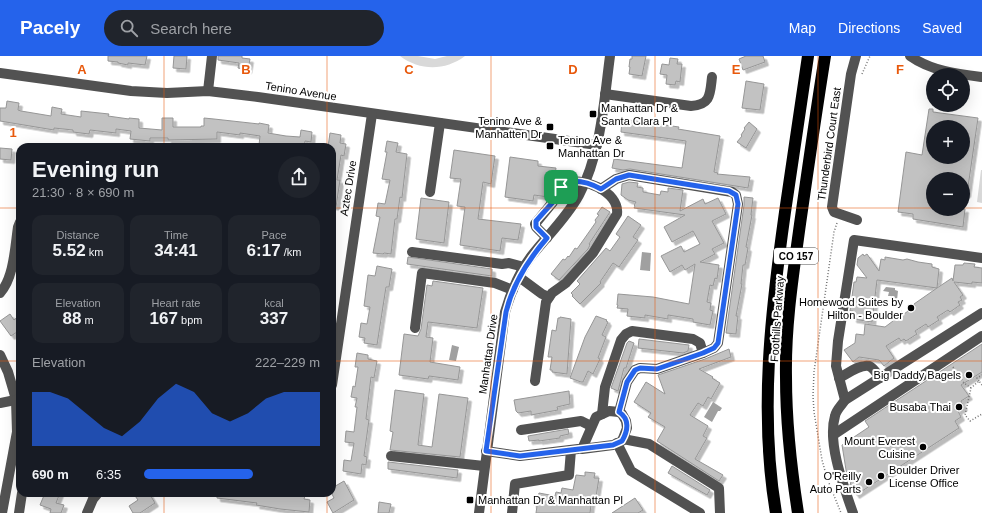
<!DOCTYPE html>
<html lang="en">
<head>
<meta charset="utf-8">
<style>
	body { margin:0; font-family:Arial,sans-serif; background:#20242c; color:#f1f3f6; height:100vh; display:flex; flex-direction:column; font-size:15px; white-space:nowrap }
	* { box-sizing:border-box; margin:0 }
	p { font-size:13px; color:#9ea1a6 }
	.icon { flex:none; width:22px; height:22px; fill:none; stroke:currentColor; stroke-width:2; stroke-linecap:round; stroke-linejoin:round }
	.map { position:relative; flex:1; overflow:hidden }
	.drawer { position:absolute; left:16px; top:87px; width:320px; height:354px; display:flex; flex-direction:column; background:#171b24; border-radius:12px; box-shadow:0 4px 16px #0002 }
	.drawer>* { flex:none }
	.tools { position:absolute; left:926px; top:12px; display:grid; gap:8px }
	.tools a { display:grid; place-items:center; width:44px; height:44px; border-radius:50%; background:#171b24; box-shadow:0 4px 16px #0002; font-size:20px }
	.pin { position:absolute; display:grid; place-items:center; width:34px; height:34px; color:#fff; margin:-17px; border-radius:8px; box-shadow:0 2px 6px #0006 }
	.round { display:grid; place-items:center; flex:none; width:42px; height:42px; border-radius:21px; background:#20242c }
	.headline { display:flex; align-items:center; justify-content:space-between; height:68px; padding:0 16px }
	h1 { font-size:22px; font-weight:700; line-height:30px }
	.metrics { display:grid; grid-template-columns:repeat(3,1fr); gap:6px; height:68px; padding:4px 16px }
	.metrics div { display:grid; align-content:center; border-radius:10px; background:#20242c; text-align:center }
	.metrics b { font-size:17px; font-weight:700 }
	.metrics small { font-size:11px; font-weight:400 }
	.metrics p { font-size:11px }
	.chart { height:112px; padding:8px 16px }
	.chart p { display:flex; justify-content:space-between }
	.chart svg { width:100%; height:72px; margin-top:4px; fill:#2563eb; opacity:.7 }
	ul { padding:0 16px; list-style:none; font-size:13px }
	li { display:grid; grid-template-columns:64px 48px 1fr; align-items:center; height:30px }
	li i { height:10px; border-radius:5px; background:#2563eb }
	header { display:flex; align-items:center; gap:24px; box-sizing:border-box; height:56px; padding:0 20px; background:#2563eb; color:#fff }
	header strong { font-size:19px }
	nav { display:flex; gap:22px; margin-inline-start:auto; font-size:14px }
	.search { width:280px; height:36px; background:#20242c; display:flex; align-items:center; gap:10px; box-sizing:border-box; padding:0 14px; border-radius:22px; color:#9ea1a6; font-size:15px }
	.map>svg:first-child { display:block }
	.green { fill:#d9d9d9 }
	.water { fill:#a0a0a0 }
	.building { fill:#c2c2c2; stroke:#969696; fill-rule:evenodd; filter:url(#shadow) }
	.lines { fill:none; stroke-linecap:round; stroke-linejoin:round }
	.path { stroke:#747474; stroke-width:1.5; stroke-dasharray:1 2; stroke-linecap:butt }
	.minor { stroke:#525252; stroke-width:10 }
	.highway { stroke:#000; stroke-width:12 }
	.route-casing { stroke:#fff; stroke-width:8 }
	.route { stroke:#2563eb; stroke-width:5 }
	.grid { fill:none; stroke:#e8590c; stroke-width:1; stroke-opacity:0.55 }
	.poi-dot { fill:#000; stroke:#fff; stroke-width:1.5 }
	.labels { text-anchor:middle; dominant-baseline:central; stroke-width:4; stroke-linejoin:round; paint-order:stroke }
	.shield { fill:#fff; stroke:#4c4c4c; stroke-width:1 }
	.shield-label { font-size:10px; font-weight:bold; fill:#000 }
	.street-label { font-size:11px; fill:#000; stroke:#fff }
	.poi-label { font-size:11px; fill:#000; stroke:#fff; text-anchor:end }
	.grid-label { font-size:13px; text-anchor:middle; font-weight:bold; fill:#e8590c; stroke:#fff; stroke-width:4; stroke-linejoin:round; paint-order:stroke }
</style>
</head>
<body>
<header>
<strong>Pacely</strong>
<div class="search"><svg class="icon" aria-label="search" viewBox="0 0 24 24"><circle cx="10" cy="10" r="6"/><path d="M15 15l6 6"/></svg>Search here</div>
<nav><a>Map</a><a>Directions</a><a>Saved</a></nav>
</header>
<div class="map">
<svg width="982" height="457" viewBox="0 0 982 457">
	<defs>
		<filter id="shadow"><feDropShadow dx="3.5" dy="3.5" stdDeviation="0" flood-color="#0004"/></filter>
	</defs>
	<rect width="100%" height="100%" fill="#fff"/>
	<g class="green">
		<path d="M400,0H418L435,3L447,0H465C445,15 420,15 400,0Z"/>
		<polygon points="981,114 982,114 982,147 977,146"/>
	</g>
	<g class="water">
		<polygon points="642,196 651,197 650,215 640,214"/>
		<polygon points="886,231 895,232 895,234 898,235 897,244 891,243 891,240 888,240 889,236 883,235"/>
		<polygon points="452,289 459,291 456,305 449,304"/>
		<polygon points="713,346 722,352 720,355 718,355 712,366 704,361"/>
	</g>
	<g class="building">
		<polygon points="108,0 147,0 145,9 128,7 128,9 118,7 118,6 108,5"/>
		<polygon points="174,0 187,0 186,13 173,12"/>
		<polygon points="218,0 242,0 242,2 250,3 248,14 238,12 239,7 218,4"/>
		<polygon points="632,0 646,0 642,20 629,18 630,11 629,11 630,3 632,3"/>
		<polygon points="746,0 763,0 765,6 743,14 739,3"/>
		<polygon points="670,2 678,3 677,8 682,8 680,26 676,25 675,29 666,28 667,19 660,18 662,8 669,9"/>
		<polygon points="746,25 764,28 760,54 742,52"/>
		<polygon points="7,45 19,47 18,54 21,55 51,60 52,51 62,53 61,58 81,61 81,55 109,58 108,60 129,63 129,62 139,63 139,72 162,74 162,62 173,62 173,71 201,71 201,70 204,70 204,62 214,63 259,68 259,67 269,69 268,77 286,80 300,81 301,74 312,76 311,86 305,85 304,91 273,91 259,89 260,80 240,77 240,79 217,76 217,83 168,84 168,82 150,82 150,85 130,83 131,75 116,73 116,77 90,74 89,78 73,76 73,74 54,72 54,74 0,65 0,52 6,52"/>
		<path d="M929,53H933V56L978,62L967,138H963V123H933V153H965L963,171L913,163V158L898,156L906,96L922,99ZM933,71H963V101H933Z"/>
		<polygon points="622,63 679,71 678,73 720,80 714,116 718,117 717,118 750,121 748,132 630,113 623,114 612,112 614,103 682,112 686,85 621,76"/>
		<polygon points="749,66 757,73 746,92 737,86 742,80 741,79 745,73 744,72"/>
		<polygon points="330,77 341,79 340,87 346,88 344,100 341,99 337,124 340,124 336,151 332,150 332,91 328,91"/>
		<polygon points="387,85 398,87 396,96 407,98 402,142 400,141 397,163 395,163 391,198 384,197 383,198 373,197 380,161 376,160 378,147 385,148 390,124 382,123 387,96 385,96"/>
		<polygon points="0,92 12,93 11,104 0,103"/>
		<polygon points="454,94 495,100 491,128 483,126 478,163 521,168 518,184 502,182 500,195 460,189 465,151 457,150 461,123 450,122"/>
		<polygon points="510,101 538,105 538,110 556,112 553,133 548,141 534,139 533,145 505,141"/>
		<polygon points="629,126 638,127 637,131 643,132 643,136 660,139 661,135 668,136 668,132 683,134 680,155 703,143 705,148 718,142 726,158 712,165 724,187 712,193 715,198 700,206 719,209 717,223 715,222 713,230 710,229 707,246 711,247 710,254 713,255 710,269 693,266 693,263 668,259 668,263 645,259 645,262 627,260 628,253 617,252 618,249 617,249 618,238 653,241 689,248 695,208 685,214 682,209 670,216 661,200 681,190 684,196 700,188 693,175 672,186 664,171 685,159 634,152 635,150 634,149 636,146 628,144 621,139 622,128"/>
		<polygon points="744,141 753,142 751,159 752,159 746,191 748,192 745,209 743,209 741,228 742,228 736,260 738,260 736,278 726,277 744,149"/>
		<polygon points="421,142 449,146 444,187 416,183"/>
		<polygon points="602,151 610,156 589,188 590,189 588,193 559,224 551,218 563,203 565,204 568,200 569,201 575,192 577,193 596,166 595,164 599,159 597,158"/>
		<polygon points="628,160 641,169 633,181 638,184 619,211 613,207 600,226 601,227 580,248 572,240 573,239 571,237 580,228 577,225 606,192 610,195 620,181 616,178"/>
		<polygon points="863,198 864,200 867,198 879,215 881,203 885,204 885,201 903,204 907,203 918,206 932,208 932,211 939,213 937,232 877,224 872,266 853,263 853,255 850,255 854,226 856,226 857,221 867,222 857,209 858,202"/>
		<polygon points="408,201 492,213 492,220 407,208"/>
		<polygon points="964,207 975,208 974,211 982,212 982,227 972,226 972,228 954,226 963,239 960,241 962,244 958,246 960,249 950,256 948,254 937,261 939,264 928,271 926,268 915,275 917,278 906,285 904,283 901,285 899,282 886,290 894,302 884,310 879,304 859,301 853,306 844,294 855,287 856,278 864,279 865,268 885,271 893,265 891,263 902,255 904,258 915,250 914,248 937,232 952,222 953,225 955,209 963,209"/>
		<polygon points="377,210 392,213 389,231 386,231 377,289 364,287 365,282 359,281 361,267 367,268 370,251 364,250 368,219 375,220"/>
		<polygon points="433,225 483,232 477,272 428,266 426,281 433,282 430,306 460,311 458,324 429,320 428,323 399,319 404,278 418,280 421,273 427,229 432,230"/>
		<polygon points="10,258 14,264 20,259 20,274 11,280 0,265"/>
		<polygon points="596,260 607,264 606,265 608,266 602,279 606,281 598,302 600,303 593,318 588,315 583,326 581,326 570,322 585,281"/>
		<polygon points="560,261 571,263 567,318 552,316 552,314 550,314 552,301 548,301 552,274 556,275 558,262 560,262"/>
		<polygon points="639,283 689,289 688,295 683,297 638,292"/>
		<polygon points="629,285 634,287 626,312 624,312 618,335 611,332 627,287"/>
		<polygon points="982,288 982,316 961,329 969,340 961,345 964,351 958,355 961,361 955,365 959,372 856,439 851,431 850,428 851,427 847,420 842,389 869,371 865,365"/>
		<polygon points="729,293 731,301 699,313 713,321 712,322 720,327 711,343 708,341 703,350 698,347 690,359 708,370 703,380 707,382 695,403 723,419 719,425 657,385 665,371 648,361 651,357 634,346 646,326 665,338 658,319 705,303"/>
		<polygon points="357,297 368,299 368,303 377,305 374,322 371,321 366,363 369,364 364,400 367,401 366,409 362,408 361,418 343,415 344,404 351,405 354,387 345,386 346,375 354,376 357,351 355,351 357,342 351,341 353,330 355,331 358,311 355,311"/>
		<polygon points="395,334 424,338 418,389 432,391 439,338 468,342 460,401 390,394 393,376 390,375"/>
		<polygon points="569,335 570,348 557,351 558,354 531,359 531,355 518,357 516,355 514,344"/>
		<polygon points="568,373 569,378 560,380 560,382 539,385 539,384 529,385 528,380"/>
		<polygon points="388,406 458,414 457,422 388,413"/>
		<polygon points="672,410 710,434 707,439 668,417"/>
		<polygon points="585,416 595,417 594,422 599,422 596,441 592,440 590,457 536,457 537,450 533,449 534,440 538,441 539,437 555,440 556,436 561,437 562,432 573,434 576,419 585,420"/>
		<polygon points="344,425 354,444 333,457 327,446 334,442 332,438 332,432"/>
		<polygon points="45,437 60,437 56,447 64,449 61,457 50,457 51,453 40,449"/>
		<polygon points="133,437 149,437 155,447 140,457 133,457 129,450 138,444"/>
		<polygon points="217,437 300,437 299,440 305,440 304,443 310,444 309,456 280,453 256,449 257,447 217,442"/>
		<polygon points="635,442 643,454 638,457 612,457"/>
		<polygon points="379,446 391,448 389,457 378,457"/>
	</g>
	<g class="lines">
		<g class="path">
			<polyline points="862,18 870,0"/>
			<polyline points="837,167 834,176 814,316 813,340 814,356 822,404 827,422 841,457"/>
			<polyline points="953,311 964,327 971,332"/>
			<polyline points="979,325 977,322 982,319"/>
			<polyline points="982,329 979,325 971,332 965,359 970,365 982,358"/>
		</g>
		<g class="minor">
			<polyline points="856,0 851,18 832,151 834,156 857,164"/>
			<path d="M910,0C931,15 957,18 982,21"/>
			<polyline points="0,17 131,35 167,37 208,35 258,41 597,89"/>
			<polyline points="208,35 212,0"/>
			<path d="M605,38L691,50C711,49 710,38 712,21"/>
			<polyline points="601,133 616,123 629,119 732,136 736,139 738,148 718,287 714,292 703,297 657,313 640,312 635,314 627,326 619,356"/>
			<polyline points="430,136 440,67"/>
			<polyline points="412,196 502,208 509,207 524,211"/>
			<polyline points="519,221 542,238 549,241"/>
			<path d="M0,237C14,222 15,191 18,171L20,166"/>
			<polyline points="415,272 422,217 495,227 513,234"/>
			<polyline points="0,299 8,316 18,350"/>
			<path d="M839,322C847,318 860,308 869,310C874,312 877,318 880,322"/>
			<path d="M535,325L546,246L552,237L566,227L593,197L617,158C620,135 581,120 563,127L553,146L535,168L536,171L547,182"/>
			<polyline points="332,329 372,58"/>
			<polyline points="845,344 836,310 838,285 854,184 982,202"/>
			<polyline points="0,347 20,343"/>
			<polygon points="609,355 619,356 622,358 626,365 627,372 622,385 613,389 582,393 596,361"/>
			<polyline points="602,358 605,331 621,284 626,278 632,275 693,283 700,287 703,297"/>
			<polyline points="521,374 581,365 591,370"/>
			<polyline points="833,379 982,280"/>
			<polyline points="623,383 649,388 719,432 720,457"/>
			<polyline points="617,387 631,415 700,457"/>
			<polyline points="486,395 520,400 578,393"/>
			<polyline points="391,400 484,410"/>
			<polyline points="2,457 17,376 16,344"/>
			<polyline points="19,457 22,437"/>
			<polyline points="87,457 93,443 98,437"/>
			<path d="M479,457L505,256C511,236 519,215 533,198C549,178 567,161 579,139C601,98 604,45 610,0"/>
			<polyline points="512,457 515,428 569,419 571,394"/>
			<path d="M853,457C844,431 827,387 835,360C836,354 842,349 845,344L982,257"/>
		</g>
		<g class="highway">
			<path d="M776,457C759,357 771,255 785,156C793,104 800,52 808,0"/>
			<path d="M798,457C791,412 786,367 786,321C785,270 793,219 800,168C808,112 816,56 825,0"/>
		</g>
	</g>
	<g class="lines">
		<defs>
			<path id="route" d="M629,119L729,135L736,139L738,148L718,287L714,292L703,297L657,313L640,312L635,314L627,326L619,356C630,363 628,375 622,385L613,389L520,400L486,395L506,256C513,227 528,204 547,182L536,171V165L553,146L563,127C576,123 590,127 601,133L616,123Z"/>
		</defs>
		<use href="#route" class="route-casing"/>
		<use href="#route" class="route"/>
	</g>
	<path class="grid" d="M164,0V91M327,0V91M491,0V457M655,0V457M818,0V457M0,152H20M332,152H933M963,152H982M0,305H20M332,305H982M164,437V457M327,437V457"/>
	<g class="poi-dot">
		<rect x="589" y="54" width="8" height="8" rx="2"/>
		<rect x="546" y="67" width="8" height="8" rx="2"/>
		<rect x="546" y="86" width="8" height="8" rx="2"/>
		<circle cx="911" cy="252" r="4"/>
		<circle cx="969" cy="319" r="4"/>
		<circle cx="959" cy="351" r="4"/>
		<circle cx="923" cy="391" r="4"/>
		<circle cx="881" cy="420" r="4"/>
		<circle cx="869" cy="426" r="4"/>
		<rect x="466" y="440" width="8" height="8" rx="2"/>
	</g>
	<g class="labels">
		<rect class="shield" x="774" y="192" width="44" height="16" rx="3"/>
		<g class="shield-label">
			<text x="796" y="200">CO 157</text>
		</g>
		<g class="street-label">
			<text transform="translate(301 35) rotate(9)">Tenino Avenue</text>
			<text transform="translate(829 88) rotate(-82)">Thunderbird Court East</text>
			<text transform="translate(348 132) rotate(-81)">Aztec Drive</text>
			<text transform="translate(777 263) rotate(-86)">Foothills Parkway</text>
			<text transform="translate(488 298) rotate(-82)">Manhattan Drive</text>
		</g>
		<g class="poi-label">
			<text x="601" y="52" text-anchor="start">Manhattan Dr &amp;<tspan x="601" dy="13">Santa Clara Pl</tspan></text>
			<text x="542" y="65">Tenino Ave &amp;<tspan x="542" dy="13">Manhatten Dr</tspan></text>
			<text x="558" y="84" text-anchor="start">Tenino Ave &amp;<tspan x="558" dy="13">Manhattan Dr</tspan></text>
			<text x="903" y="246">Homewood Suites by<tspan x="903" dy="13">Hilton - Boulder</tspan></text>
			<text x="961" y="319">Big Daddy Bagels</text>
			<text x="951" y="351">Busaba Thai</text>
			<text x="915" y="385">Mount Everest<tspan x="915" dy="13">Cuisine</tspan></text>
			<text x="889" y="414" text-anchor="start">Boulder Driver<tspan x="889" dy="13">License Office</tspan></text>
			<text x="861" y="420">O'Reilly<tspan x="861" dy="13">Auto Parts</tspan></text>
			<text x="478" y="444" text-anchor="start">Manhattan Dr &amp; Manhattan Pl</text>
		</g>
	</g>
	<g class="grid-label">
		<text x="82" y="18">A</text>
		<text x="246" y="18">B</text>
		<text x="409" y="18">C</text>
		<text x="573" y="18">D</text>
		<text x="736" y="18">E</text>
		<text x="900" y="18">F</text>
		<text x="13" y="81">1</text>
	</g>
</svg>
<div class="tools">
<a><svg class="icon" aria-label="locate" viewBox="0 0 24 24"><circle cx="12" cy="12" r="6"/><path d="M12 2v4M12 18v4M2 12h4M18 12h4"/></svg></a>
<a>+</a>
<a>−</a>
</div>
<div class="pin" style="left:561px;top:131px;background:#1e9e55"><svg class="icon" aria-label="arrive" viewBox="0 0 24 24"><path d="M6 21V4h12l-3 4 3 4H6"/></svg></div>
<section class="drawer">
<div class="headline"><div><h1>Evening run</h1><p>21:30 · 8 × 690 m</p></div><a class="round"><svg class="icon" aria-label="share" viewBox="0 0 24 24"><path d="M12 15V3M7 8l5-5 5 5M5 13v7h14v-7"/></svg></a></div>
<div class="metrics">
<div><p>Distance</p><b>5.52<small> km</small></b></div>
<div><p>Time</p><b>34:41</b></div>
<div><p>Pace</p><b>6:17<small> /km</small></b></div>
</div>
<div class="metrics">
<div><p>Elevation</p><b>88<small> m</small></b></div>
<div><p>Heart rate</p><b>167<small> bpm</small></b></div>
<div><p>kcal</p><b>337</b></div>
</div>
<div class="chart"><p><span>Elevation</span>222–229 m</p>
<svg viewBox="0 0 160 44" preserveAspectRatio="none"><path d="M0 44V11L10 11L20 15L30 24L40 33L50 38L60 29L70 15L80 6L90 11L100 24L110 29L120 24L130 15L140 11L150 11L160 11V44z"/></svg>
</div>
<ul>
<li><b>690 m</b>6:35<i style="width:62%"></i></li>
</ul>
</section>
</div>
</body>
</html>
